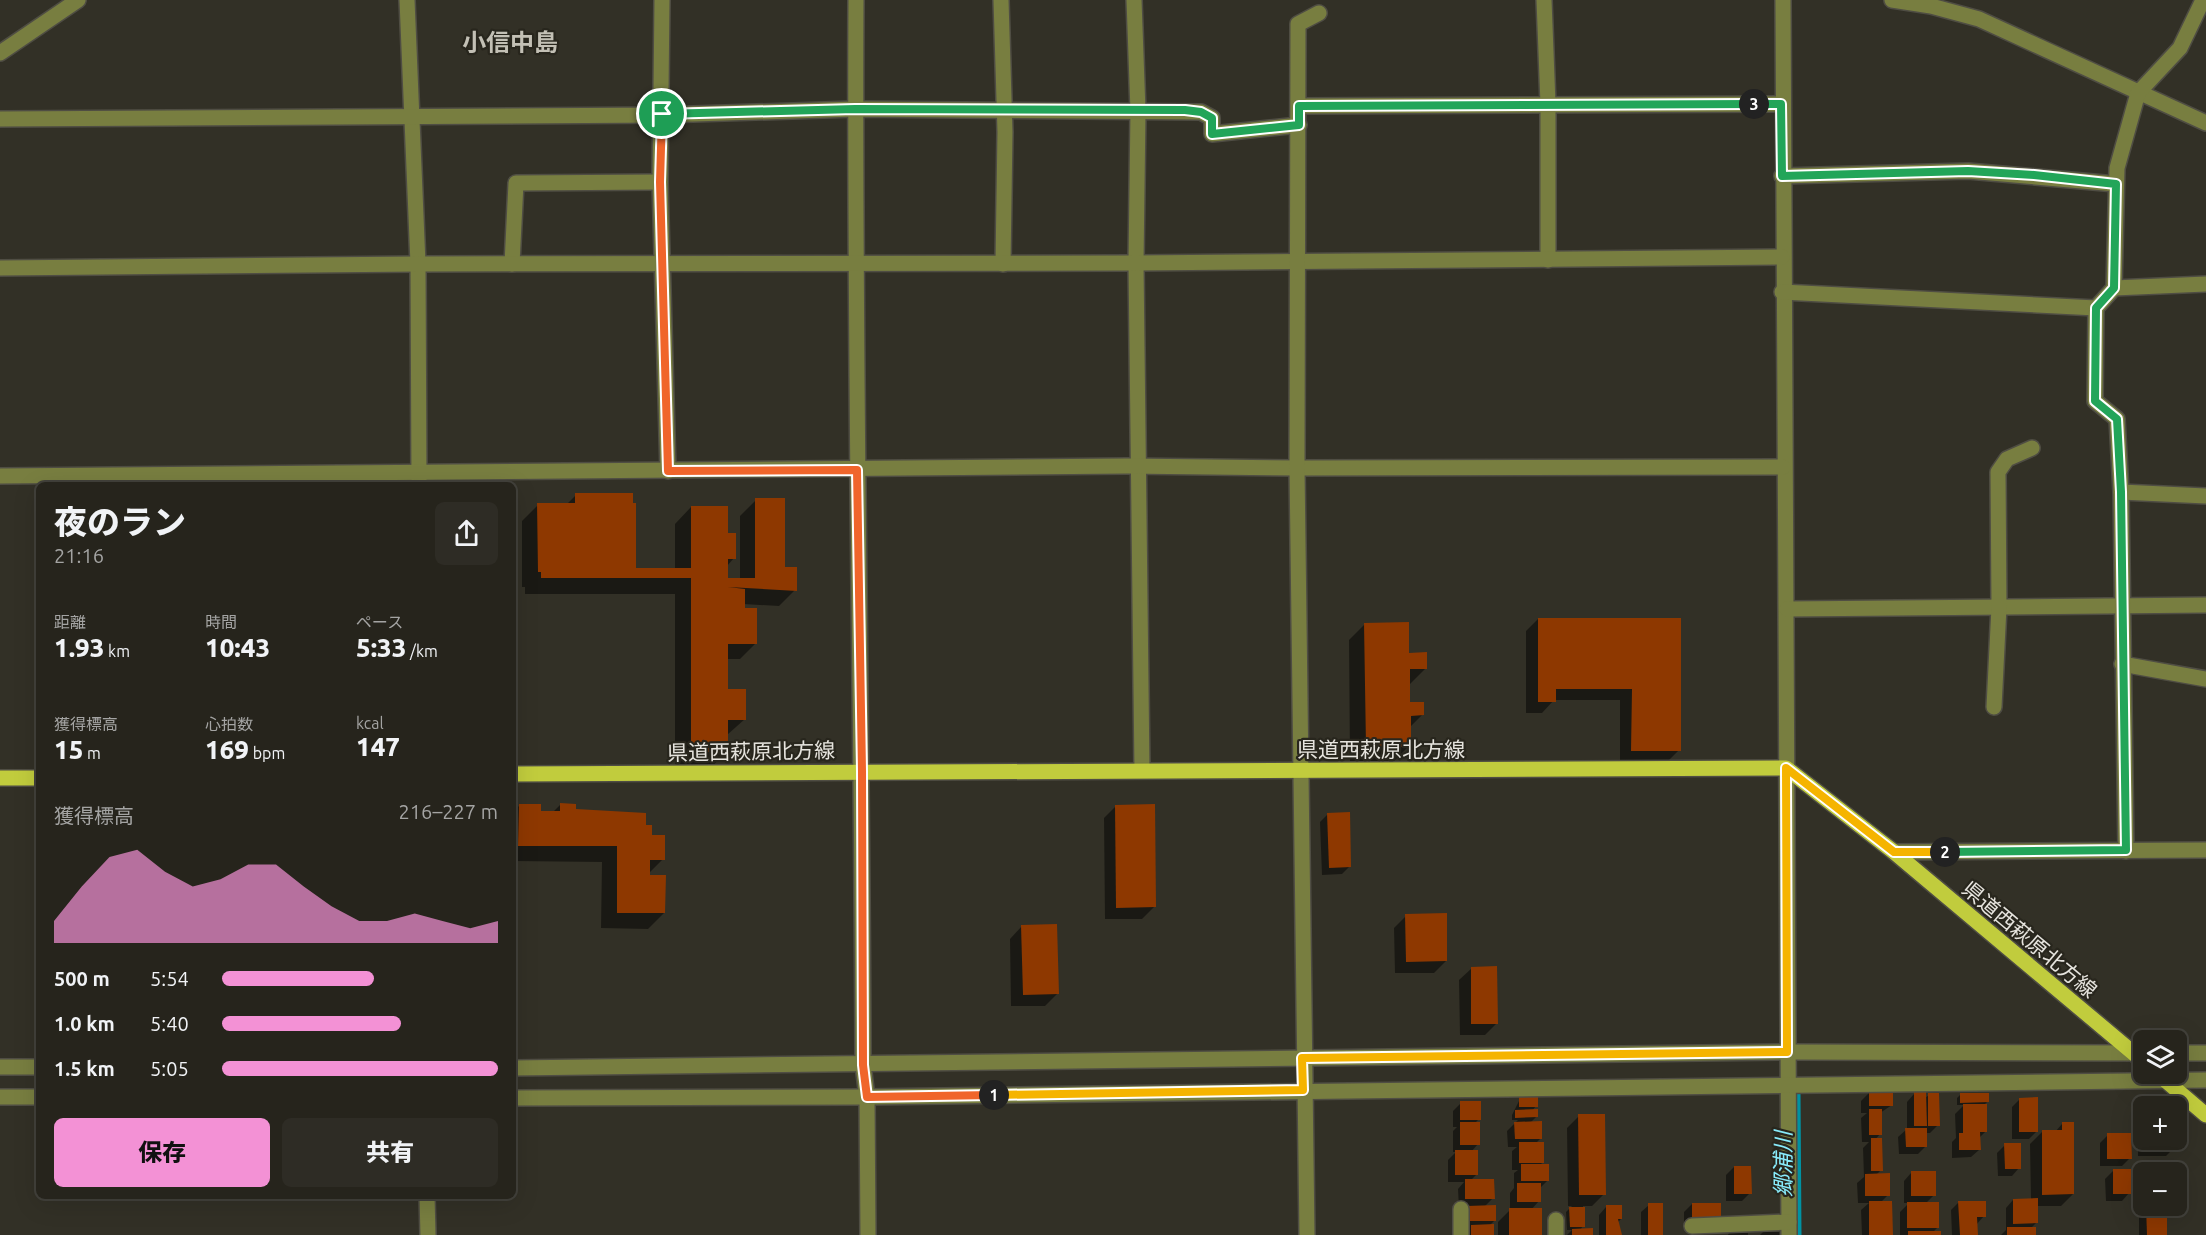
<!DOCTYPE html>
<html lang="ja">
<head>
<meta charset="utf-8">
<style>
	body { margin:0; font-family:Ubuntu,"Noto Sans JP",sans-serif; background:#2e2c25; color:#f1f3f6; height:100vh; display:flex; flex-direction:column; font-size:22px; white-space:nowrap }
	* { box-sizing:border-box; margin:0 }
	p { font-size:20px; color:#a4a4a3 }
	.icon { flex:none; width:33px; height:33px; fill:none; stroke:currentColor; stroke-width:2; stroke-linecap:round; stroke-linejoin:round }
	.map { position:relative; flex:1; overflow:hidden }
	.drawer { position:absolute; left:36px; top:482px; width:480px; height:717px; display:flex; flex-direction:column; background:#26241c; border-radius:9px; box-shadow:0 6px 24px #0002,0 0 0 2px #42413b }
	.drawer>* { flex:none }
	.controls { position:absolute; left:2133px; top:1030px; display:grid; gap:12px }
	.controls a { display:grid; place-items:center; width:54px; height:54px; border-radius:9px; background:#26241c; box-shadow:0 6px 24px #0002,0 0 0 2px #42413b; font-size:30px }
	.pin { position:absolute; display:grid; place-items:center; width:51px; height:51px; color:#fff; margin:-26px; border:3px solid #fff; border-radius:50%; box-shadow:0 2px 6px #0007 }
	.km { position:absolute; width:30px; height:30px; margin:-15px; border-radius:50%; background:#222; color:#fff; font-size:16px; line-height:30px; text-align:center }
	.round { display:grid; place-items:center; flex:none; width:63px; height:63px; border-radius:9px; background:#2e2c25 }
	.head { display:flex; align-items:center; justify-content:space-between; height:102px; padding:0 18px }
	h1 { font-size:33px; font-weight:800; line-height:45px }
	.metrics { display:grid; grid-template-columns:repeat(3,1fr); gap:9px; height:102px; padding:6px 18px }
	.metrics div { display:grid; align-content:center }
	.metrics b { font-size:26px; font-weight:800 }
	.metrics small { font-size:16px; font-weight:400 }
	.metrics p { font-size:16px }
	.chart { height:168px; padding:12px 18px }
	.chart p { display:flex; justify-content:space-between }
	.chart svg { width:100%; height:108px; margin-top:6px; fill:#f391d5; opacity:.7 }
	.primary-button { display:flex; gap:12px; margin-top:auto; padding:12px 18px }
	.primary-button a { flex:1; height:69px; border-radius:9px; background:#f391d5; color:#111; font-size:24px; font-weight:800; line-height:69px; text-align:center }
	.primary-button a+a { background:#2e2c25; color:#f1f3f6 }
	ul { padding:0 18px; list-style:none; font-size:20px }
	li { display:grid; grid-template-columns:96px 72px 1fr; align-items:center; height:45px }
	li i { height:15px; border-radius:8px; background:#f391d5 }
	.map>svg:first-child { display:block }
	.shadow { fill:#0007 }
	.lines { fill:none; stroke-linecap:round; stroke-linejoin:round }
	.stream { stroke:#0092a2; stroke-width:5 }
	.building { fill:#8e3800 }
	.minor-casing { stroke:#4f4d43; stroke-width:18 }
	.major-casing { stroke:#4f4d43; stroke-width:18 }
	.minor { stroke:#787e40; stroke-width:15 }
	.major { stroke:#c1cc3d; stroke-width:15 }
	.split-1-casing { stroke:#fff; stroke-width:12 }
	.split-2-casing { stroke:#fff; stroke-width:12 }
	.split-3-casing { stroke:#fff; stroke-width:12 }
	.split-4-casing { stroke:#fff; stroke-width:12 }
	.split-1 { stroke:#f0652b; stroke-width:8 }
	.split-2 { stroke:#f5b400; stroke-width:8 }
	.split-3 { stroke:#22a559; stroke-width:8 }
	.split-4 { stroke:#22a559; stroke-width:8 }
	.labels { text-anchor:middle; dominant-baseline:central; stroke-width:4.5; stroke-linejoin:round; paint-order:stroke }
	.street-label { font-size:21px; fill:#e6e4de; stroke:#28261d }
	.water-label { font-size:22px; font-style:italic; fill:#88ebfb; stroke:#28261d }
	.quarter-label { font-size:24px; font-weight:bold; fill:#c3c0b5; stroke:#28261d }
</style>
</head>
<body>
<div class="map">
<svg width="2206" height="1235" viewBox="0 0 2206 1235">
	<rect width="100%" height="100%" fill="#323026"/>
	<g class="shadow">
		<polygon points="576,495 635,569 675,569 675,524 691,507 727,534 734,558 727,566 727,580 740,580 740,516 756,500 795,590 779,606 743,604 756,643 740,659 727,659 727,690 745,719 727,735 727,752 710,768 675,768 675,594 525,594 525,587 522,587 522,521 538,505 566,505"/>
		<polygon points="1538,619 1680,619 1679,750 1667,762 1620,762 1620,700 1554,700 1542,713 1526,713 1526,631"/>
		<polygon points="1365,624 1426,668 1409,685 1409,703 1422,715 1409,728 1409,746 1393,762 1350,763 1349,640"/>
		<polygon points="560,805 575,811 645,827 663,859 648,874 664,913 648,929 601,928 602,862 513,861 513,812 519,806 539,812 553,812"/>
		<polygon points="1116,806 1154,907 1142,919 1105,919 1104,818"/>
		<polygon points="1328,814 1350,866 1342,874 1322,875 1320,822"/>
		<polygon points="1406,916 1446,961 1434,973 1395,973 1394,928"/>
		<polygon points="1022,926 1057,994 1045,1006 1011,1006 1010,939"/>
		<polygon points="1472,968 1497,1023 1485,1035 1460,1035 1459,980"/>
		<polygon points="1869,1093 1892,1105 1880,1113 1880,1134 1875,1140 1881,1170 1876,1175 1888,1195 1881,1202 1891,1235 1862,1235 1861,1210 1869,1203 1858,1203 1857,1183 1864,1177 1863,1148 1869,1142 1862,1142 1861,1118 1867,1113 1861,1113 1861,1101"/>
		<polygon points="1914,1094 1925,1098 1929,1095 1938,1125 1930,1133 1926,1133 1926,1146 1918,1154 1899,1154 1898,1137 1907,1129 1907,1102"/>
		<polygon points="1960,1095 1987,1102 1983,1106 1986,1131 1979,1138 1979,1150 1971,1157 1952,1158 1952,1142 1956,1138 1955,1114 1964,1105 1957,1105 1957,1098"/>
		<polygon points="1520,1099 1536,1106 1532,1111 1536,1117 1530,1123 1540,1139 1536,1143 1543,1162 1540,1165 1548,1180 1539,1189 1539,1201 1531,1210 1541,1235 1498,1235 1498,1222 1510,1210 1510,1193 1514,1188 1514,1173 1518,1170 1512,1170 1512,1151 1517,1147 1508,1147 1507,1131 1518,1120 1512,1120 1512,1115"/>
		<polygon points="2020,1099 2037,1131 2029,1139 2012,1139 2012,1107"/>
		<polygon points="1461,1103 1479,1119 1475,1123 1478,1144 1471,1152 1477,1174 1470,1181 1493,1198 1484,1207 1495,1220 1489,1226 1493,1235 1463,1235 1469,1228 1460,1228 1458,1189 1464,1182 1448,1182 1448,1160 1456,1152 1453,1152 1453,1131 1457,1127 1453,1127 1453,1111"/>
		<polygon points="1579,1116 1604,1194 1592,1206 1583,1206 1583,1226 1580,1230 1591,1235 1567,1235 1572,1230 1567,1230 1566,1212 1572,1206 1568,1206 1567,1128"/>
		<polygon points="2062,1124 2073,1194 2061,1206 2036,1206 2036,1223 2031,1228 2034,1235 2001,1235 2006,1230 2006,1208 2013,1200 2031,1200 2030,1144 2042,1132 2055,1132"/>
		<polygon points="2144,1133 2144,1140 2173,1140 2174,1148 2166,1156 2138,1156 2138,1138"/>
		<polygon points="2108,1135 2130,1158 2122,1166 2100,1166 2100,1143"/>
		<polygon points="2005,1145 2019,1168 2012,1176 1998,1176 1997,1153"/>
		<polygon points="1734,1167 1750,1193 1742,1201 1726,1201 1726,1175"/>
		<polygon points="2113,1171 2129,1193 2122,1201 2106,1201 2105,1179"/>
		<polygon points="1911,1173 1934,1195 1925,1204 1938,1227 1932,1233 1939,1235 1900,1235 1900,1212 1909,1203 1904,1203 1904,1181"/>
		<polygon points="1959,1202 1984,1216 1976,1225 1976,1235 1952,1235 1951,1210"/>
		<polygon points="1692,1204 1712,1228 1684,1228 1684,1212"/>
		<polygon points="1649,1205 1661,1235 1641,1235 1641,1212"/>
		<polygon points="2144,1206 2165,1206 2166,1235 2139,1235 2139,1211"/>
		<polygon points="1606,1207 1621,1219 1617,1223 1621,1235 1599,1235 1599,1215"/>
		<polygon points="1763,1232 1779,1232 1779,1235 1760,1235"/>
		<polygon points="1729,1233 1748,1233 1748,1235 1728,1235"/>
	</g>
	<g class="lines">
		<polyline class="stream" points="1798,1093 1799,1235"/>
	</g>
	<g class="building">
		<polygon points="575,493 633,493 633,503 636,503 636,568 691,568 691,506 728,506 728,533 736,533 736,559 728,559 728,578 755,578 755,498 785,498 785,567 797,567 797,591 728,587 745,589 745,608 757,608 757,644 728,644 728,689 746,689 746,720 728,720 728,752 691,752 691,578 541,578 541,572 538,572 537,503 575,503"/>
		<polygon points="1538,618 1681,618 1681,751 1631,751 1632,689 1556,689 1556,702 1538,702"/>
		<polygon points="1409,622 1409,653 1427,652 1427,669 1410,669 1410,702 1424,702 1424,715 1411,716 1411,747 1366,747 1364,623"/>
		<polygon points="560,803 576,804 576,809 646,813 646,825 652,825 652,835 665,835 665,860 650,860 650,875 666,875 665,913 617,913 617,846 518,846 519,804 541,804 541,811 560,811"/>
		<polygon points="1155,804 1156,907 1116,908 1115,805"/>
		<polygon points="1350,812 1351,867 1329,868 1327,813"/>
		<polygon points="1447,913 1447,961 1406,962 1405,914"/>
		<polygon points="1057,924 1059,994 1023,995 1021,925"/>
		<polygon points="1497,966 1498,1024 1471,1024 1471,967"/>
		<rect x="1869" y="1091" width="24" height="15"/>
		<polygon points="1914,1092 1926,1092 1927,1126 1914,1126"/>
		<polygon points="1928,1093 1939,1093 1940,1126 1928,1126"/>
		<polygon points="1960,1093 1989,1093 1989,1102 1960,1103"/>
		<rect x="1519" y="1097" width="19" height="10"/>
		<polygon points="2038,1097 2038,1132 2019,1132 2019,1098"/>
		<rect x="1460" y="1101" width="21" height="19"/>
		<polygon points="1963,1104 1987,1104 1987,1132 1980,1132 1981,1150 1959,1150 1959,1133 1963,1133"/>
		<polygon points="1538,1109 1538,1117 1515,1118 1515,1110"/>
		<rect x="1869" y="1109" width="13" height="26"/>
		<polygon points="1578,1114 1605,1114 1606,1195 1579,1195"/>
		<polygon points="1542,1121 1542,1139 1515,1139 1514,1122"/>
		<rect x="1460" y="1122" width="20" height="23"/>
		<polygon points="2062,1122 2074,1122 2074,1194 2042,1195 2042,1130 2062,1130"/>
		<polygon points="1905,1128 1927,1128 1927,1147 1906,1147"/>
		<polygon points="2107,1133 2131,1133 2132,1159 2107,1159"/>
		<polygon points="1871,1138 1882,1138 1883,1171 1871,1171"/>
		<rect x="2145" y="1140" width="30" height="9"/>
		<rect x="1519" y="1142" width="25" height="21"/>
		<polygon points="2004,1143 2021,1143 2021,1169 2005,1169"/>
		<rect x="1455" y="1150" width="23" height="25"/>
		<rect x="1521" y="1164" width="28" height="17"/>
		<polygon points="1734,1166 1751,1166 1752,1194 1734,1194"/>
		<rect x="2113" y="1169" width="18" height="25"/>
		<rect x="1911" y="1171" width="25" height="25"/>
		<polygon points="1890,1173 1890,1196 1865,1196 1865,1174"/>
		<polygon points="1465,1179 1494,1179 1495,1199 1465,1199"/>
		<rect x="1517" y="1183" width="24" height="19"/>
		<polygon points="2038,1198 2038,1223 2013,1224 2013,1199"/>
		<polygon points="1869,1201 1892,1201 1893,1235 1869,1235"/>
		<polygon points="1958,1201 1986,1201 1986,1217 1977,1217 1978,1235 1960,1235"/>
		<rect x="1907" y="1202" width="32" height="26"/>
		<rect x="1648" y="1203" width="15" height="32"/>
		<polygon points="1692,1203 1721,1203 1721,1220 1692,1221"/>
		<polygon points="1496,1205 1496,1221 1467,1221 1467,1206"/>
		<polygon points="1606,1205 1622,1205 1622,1219 1618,1219 1622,1235 1606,1235"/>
		<polygon points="2146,1206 2167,1206 2167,1235 2147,1235"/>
		<polygon points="1569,1207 1585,1207 1585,1227 1570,1227"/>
		<rect x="1509" y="1208" width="33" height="27"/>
		<polygon points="1494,1224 1494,1235 1471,1235 1471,1225"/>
		<rect x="2007" y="1227" width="29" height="8"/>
		<polygon points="1593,1228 1593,1235 1572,1235 1572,1229"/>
		<rect x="1908" y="1231" width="33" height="4"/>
	</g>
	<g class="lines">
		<defs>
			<g id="minor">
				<polyline points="407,0 418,264 419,484"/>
				<polyline points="662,0 660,182 668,471"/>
				<path d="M856,0C854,355 862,710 863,1065L867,1097L868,1235"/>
				<polyline points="1001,0 1005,132 1003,264"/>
				<polyline points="1134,0 1138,111 1136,263 1142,770"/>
				<polyline points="1544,0 1548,104 1548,260"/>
				<polyline points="1783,0 1789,1235"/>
				<polyline points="1892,0 1931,6 1979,19 2206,123"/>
				<polyline points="0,53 78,0"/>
				<polyline points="1299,106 1781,104"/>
				<polyline points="0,119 662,115 855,109 1201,112 1212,118 1212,134 1299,125"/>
				<polyline points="1782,176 1968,171 2116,184"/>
				<polyline points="512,264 516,183 660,182"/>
				<polyline points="0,268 418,264 1136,263 1782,257"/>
				<polyline points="2114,288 2206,284"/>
				<polyline points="1782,292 2096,308"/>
				<polyline points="0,476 1127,466 1297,468 1783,467"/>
				<polyline points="2121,492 2206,496"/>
				<polyline points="1787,609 2206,605"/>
				<polyline points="2122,664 2206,679"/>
				<polyline points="1994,707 1999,607 1998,472 2007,459 2032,448"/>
				<polyline points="2126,851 2121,492 2117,419 2095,401 2096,308 2114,288 2117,168 2138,93 2180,48 2203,0"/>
				<polyline points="1894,852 2206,850"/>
				<polyline points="2176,1053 2206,1053"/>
				<polyline points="0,1067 39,1067"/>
				<polyline points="513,1068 1787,1052 2141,1053"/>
				<polyline points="0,1097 39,1097"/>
				<polyline points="513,1098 867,1097 2206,1080"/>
				<polyline points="427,1196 428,1235"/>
				<polyline points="1461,1209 1461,1235"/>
				<polyline points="1556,1220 1556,1235"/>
				<polyline points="1692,1226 1789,1222"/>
				<polyline points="1307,1235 1297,468 1298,24 1319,13"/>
			</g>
			<g id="major">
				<polyline points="513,774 1786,768 1894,852 2144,1062"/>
				<polyline points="0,778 39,778"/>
				<polyline points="2158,1074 2206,1115"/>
			</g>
		</defs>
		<use href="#minor" class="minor-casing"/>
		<use href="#major" class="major-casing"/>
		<use href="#minor" class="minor"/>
		<use href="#major" class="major"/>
	</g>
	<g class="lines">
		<defs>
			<polyline id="split-1" points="662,114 660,182 668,471 857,470 862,771 863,1065 867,1097 994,1095"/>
			<polyline id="split-2" points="994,1095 1303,1090 1302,1058 1787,1052 1786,768 1894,852 1945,852"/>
			<polyline id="split-3" points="1754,104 1781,104 1782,176 1968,171 2034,175 2116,184 2114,288 2096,308 2095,401 2117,419 2121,492 2126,850 1945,852"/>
			<polyline id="split-4" points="662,114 855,109 1185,110 1201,112 1212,118 1212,134 1299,125 1299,106 1754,104"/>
		</defs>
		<use href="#split-1" class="split-1-casing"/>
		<use href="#split-2" class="split-2-casing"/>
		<use href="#split-3" class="split-3-casing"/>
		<use href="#split-4" class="split-4-casing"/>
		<use href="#split-1" class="split-1"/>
		<use href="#split-2" class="split-2"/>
		<use href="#split-3" class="split-3"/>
		<use href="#split-4" class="split-4"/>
	</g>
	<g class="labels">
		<g class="street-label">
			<text x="1381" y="749">県道西萩原北方線</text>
			<text transform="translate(751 751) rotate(-1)">県道西萩原北方線</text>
			<text transform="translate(2030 939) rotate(40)">県道西萩原北方線</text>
		</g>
		<g class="water-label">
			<text transform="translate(1782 1164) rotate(-90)">郷浦川</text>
		</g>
		<g class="quarter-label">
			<text x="510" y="42">小信中島</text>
		</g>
	</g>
</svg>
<div class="controls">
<a><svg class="icon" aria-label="layers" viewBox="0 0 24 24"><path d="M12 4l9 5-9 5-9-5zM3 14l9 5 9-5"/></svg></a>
<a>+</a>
<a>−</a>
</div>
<div class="pin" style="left:662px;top:114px;background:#1e9e55"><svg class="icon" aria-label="arrive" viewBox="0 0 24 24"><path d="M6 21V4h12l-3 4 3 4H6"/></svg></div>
<b class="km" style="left:994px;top:1095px">1</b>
<b class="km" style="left:1945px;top:852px">2</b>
<b class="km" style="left:1754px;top:104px">3</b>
<section class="drawer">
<div class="head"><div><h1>夜のラン</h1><p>21:16</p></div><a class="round"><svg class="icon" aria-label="share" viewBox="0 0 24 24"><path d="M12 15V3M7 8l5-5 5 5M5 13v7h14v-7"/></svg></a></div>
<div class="metrics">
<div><p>距離</p><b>1.93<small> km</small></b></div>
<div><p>時間</p><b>10:43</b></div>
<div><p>ペース</p><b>5:33<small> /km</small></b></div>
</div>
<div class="metrics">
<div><p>獲得標高</p><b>15<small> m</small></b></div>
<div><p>心拍数</p><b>169<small> bpm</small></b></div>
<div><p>kcal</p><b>147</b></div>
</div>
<div class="chart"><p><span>獲得標高</span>216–227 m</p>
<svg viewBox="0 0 160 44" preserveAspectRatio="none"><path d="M0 44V35L10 21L20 9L30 6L40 15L50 21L60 18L70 12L80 12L90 21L100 29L110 35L120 35L130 32L140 35L150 38L160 35V44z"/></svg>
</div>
<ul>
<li><b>500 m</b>5:54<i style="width:55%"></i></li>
<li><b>1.0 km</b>5:40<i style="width:65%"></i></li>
<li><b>1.5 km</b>5:05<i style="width:100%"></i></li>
</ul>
<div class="primary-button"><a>保存</a><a>共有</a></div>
</section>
</div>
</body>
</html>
